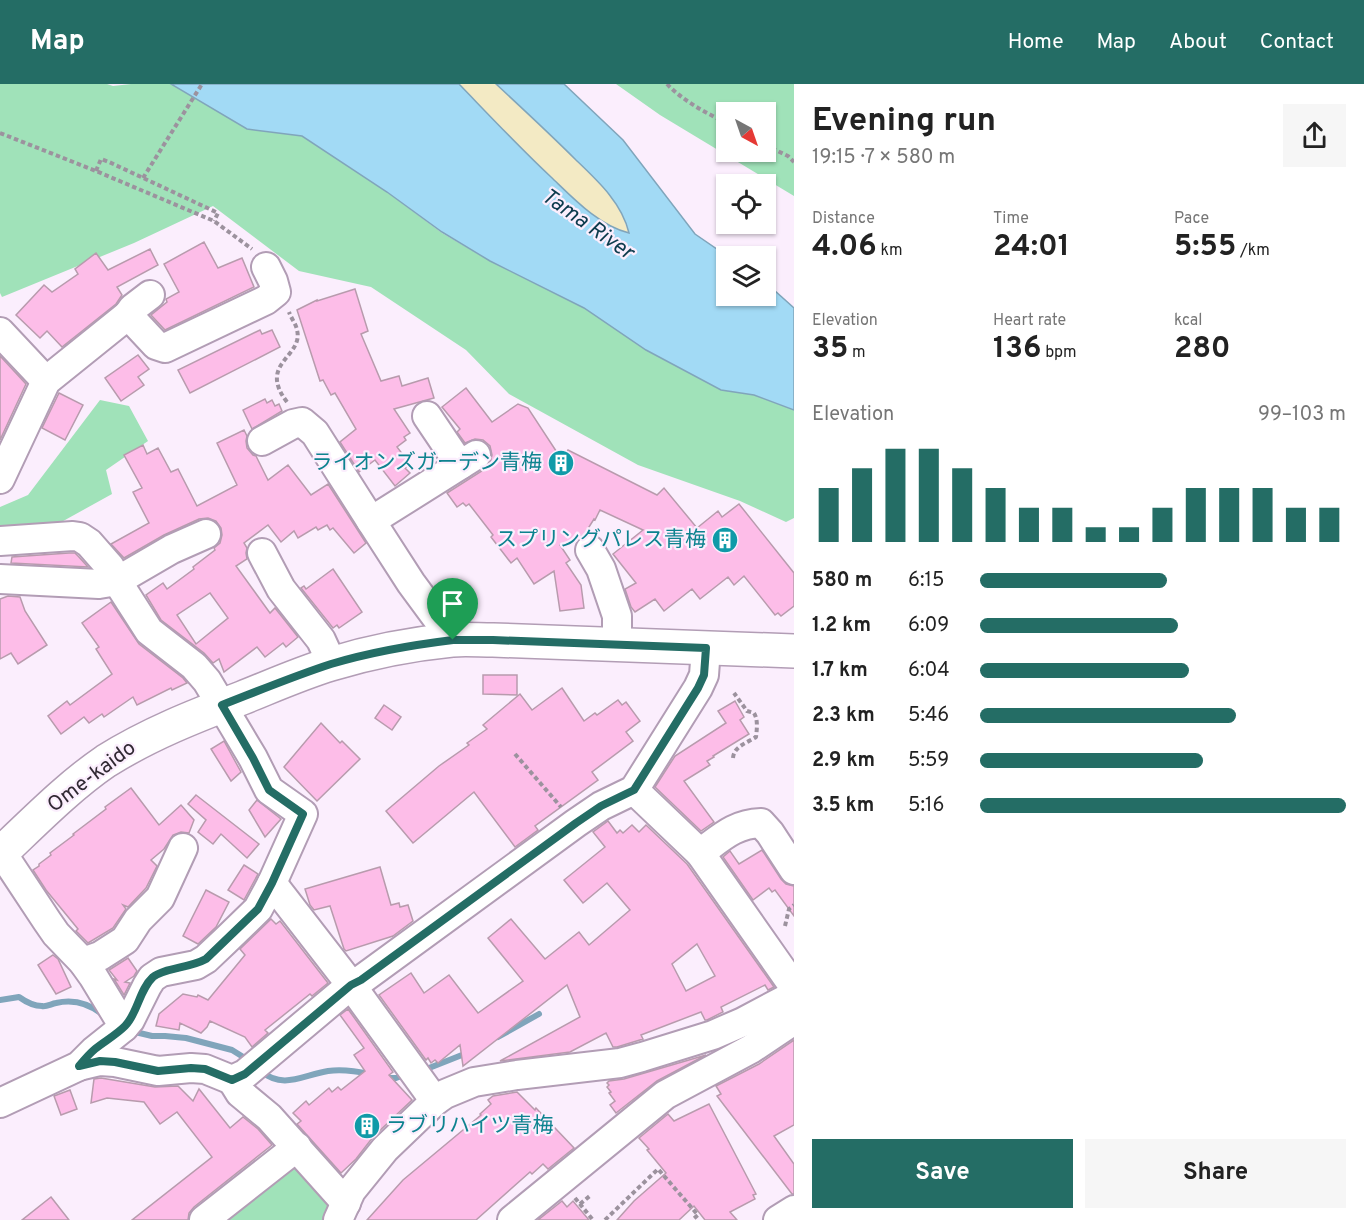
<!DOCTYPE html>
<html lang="en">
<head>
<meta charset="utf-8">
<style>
	body { margin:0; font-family:Overpass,"Noto Sans JP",sans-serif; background:#f6f6f6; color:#222; height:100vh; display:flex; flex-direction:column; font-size:22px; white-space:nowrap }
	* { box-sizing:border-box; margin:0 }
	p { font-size:20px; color:#767676 }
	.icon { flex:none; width:33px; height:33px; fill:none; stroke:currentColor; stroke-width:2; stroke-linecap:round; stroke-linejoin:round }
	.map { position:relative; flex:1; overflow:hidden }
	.panel { display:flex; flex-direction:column; background:#fff; width:570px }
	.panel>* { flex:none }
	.needle { width:39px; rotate:140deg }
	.tools { position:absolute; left:716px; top:18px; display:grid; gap:12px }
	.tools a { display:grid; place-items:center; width:60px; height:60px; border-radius:0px; background:#fff; box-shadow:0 2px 4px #0004; font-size:30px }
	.pin { position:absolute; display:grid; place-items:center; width:51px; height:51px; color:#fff; margin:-62px -26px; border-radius:50% 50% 50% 0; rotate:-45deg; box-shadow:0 0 6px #0007 }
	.pin .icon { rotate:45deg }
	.round { display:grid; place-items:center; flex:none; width:63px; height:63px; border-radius:0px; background:#f6f6f6 }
	.summary { display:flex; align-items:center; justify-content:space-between; height:102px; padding:0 18px }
	h1 { font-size:33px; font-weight:700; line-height:45px }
	.figures { display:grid; grid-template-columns:repeat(3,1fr); gap:9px; height:102px; padding:6px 18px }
	.figures div { display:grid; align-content:center }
	.figures b { font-size:30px; font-weight:700 }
	.figures small { font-size:16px; font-weight:400 }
	.figures p { font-size:16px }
	.chart { height:168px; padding:12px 18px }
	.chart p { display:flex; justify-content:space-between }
	.chart svg { width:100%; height:108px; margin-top:6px; stroke:#246d65; stroke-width:6 }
	.cta { display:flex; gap:12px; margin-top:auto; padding:12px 18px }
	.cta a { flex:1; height:69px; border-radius:0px; background:#246d65; color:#fff; font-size:24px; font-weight:700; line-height:69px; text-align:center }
	.cta a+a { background:#f6f6f6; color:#222 }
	ul { padding:0 18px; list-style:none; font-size:20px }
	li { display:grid; grid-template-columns:96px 72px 1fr; align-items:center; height:45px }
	li i { height:15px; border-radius:8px; background:#246d65 }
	header { display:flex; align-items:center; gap:36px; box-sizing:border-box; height:84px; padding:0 30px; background:#246d65; color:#fff }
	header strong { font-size:28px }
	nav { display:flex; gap:33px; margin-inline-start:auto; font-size:21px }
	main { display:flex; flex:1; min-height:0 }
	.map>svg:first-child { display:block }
	.green { fill:#a0e2b9; fill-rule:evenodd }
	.sand { fill:#f3eac4 }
	.water { fill:#a2daf5; stroke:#80a5bb; stroke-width:1.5 }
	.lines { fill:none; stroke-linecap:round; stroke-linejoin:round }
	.stream { stroke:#80a5bb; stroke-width:6 }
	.building { fill:#fdbde8; stroke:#b89bad; stroke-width:1.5; fill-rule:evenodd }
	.minor-casing { stroke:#b29db5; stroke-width:32 }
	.major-casing { stroke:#b29db5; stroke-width:36 }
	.path { stroke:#9c929e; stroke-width:4; stroke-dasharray:4.5 3; stroke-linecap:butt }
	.minor { stroke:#fff; stroke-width:28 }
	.major { stroke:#fff; stroke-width:33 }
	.route-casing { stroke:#fff; stroke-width:12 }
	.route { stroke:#246d65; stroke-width:8 }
	.labels { text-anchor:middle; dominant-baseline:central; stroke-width:4.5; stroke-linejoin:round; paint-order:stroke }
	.culture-label { font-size:21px; fill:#0d838f; stroke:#fbeefd; text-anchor:end }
	.street-label { font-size:21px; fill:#312933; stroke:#fbeefd }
	.water-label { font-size:22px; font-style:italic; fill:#0c3b4d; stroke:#fbeefd }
</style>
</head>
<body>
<header>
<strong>Map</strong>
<nav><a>Home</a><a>Map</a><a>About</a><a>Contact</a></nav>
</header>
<main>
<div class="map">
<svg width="794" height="1136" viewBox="0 0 794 1136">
	<rect width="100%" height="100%" fill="#fbeefd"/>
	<g class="green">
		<polygon points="0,0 107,0 113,2 131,0 171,0 247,45 302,52 387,108 442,149 490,177 585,224 646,266 721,306 754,311 794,326 794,434 786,438 740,417 638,381 509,310 466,266 371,203 299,187 213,122 134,159 2,213 0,209"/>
		<path d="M616,0H794V112L660,31ZM765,28V68H726V28Z"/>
		<polygon points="100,316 129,322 148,357 106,386 112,410 0,472 0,423 28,411"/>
		<polygon points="292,1072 340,1122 333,1136 210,1136"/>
	</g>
	<path class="sand" d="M459,0H496L558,57L607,106L623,132L629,150C598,141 574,114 551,93C519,63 489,31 459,0Z"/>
	<path class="water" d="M171,0H459C489,31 519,63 551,93C572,113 599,142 629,149C622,119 598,97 576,76C550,50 523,25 496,0H564L623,56L695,150L727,172H726V212H765V198L794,224V326L754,311L721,306L646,266L584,224L490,177L442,148L387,108L302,52L247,45Z"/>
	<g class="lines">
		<g class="stream">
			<path d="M0,916L19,913C26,918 33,922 42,922C46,923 51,920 56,919C73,915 88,919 102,930"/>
			<polyline points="131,947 152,952 165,952 186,954 232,966 248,976"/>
			<polyline points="498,953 539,930"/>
			<polyline points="424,986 467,969"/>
			<path d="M261,987C283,1006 303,991 328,987C342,985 356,987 370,990"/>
			<polyline points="385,994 396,994 407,990"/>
		</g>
	</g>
	<g class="building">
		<polygon points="204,158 218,184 242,174 254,203 165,246 151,231 167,218 166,215 179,208 164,180"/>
		<polygon points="150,165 158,181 117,203 122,211 116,220 62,263 47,247 40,254 16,231 44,201 52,208 78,190 75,185 96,169 108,186"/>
		<polygon points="355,205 368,247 361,250 381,297 399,292 402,302 428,294 434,314 394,325 410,349 404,353 406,356 397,363 410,380 405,384 410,389 395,402 375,376 359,388 340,358 356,345 335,309 331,311 323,296 320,297 297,226 317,216 317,217"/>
		<polygon points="260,246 262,250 272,246 280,263 190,309 178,286"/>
		<polygon points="138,271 149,285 138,293 144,301 121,317 105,294"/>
		<polygon points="0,272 26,300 0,356"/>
		<polygon points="466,304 492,338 518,320 528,324 562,376 568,366 657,411 664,404 697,444 718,427 722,433 739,420 794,489 794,522 781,532 778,529 775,531 744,492 734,501 728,493 700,515 692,505 664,527 655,515 635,528 631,523 625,505 636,499 613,470 643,446 600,426 595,436 594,435 584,451 560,461 570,476 566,479 581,501 584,524 560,527 554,487 534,500 517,474 511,479 491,453 493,451 469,420 466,422 463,419 457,423 447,409 485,385 490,379 492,371 490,362 483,356 475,355 465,359 457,348 460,345 442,323"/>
		<polygon points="59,309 83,321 65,356 42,344"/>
		<polygon points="265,315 267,319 272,316 275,322 279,320 282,327 252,345 243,326"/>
		<path d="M244,346L247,352L246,357L247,364L253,371L256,372L268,396L288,381L311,411L328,400L366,459L354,469L333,444L330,446L327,441L318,446L316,443L298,454L294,447L281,458L268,441L244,459L247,464L246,469L247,475L236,482L270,529L275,524L298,553L286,563L283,559L265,573L257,563L224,588L219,575L213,579L204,569L161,536L146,511L163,499L167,505L194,485L193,483L215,466L214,464L220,459L222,451L221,444L216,437L208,434L199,435L164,451L124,474L111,460L149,439L133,408L142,404L124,371L143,361L147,370L158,364L171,388L178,385L197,422L237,401L217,359ZM210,509L228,534L196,560L177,531Z"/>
		<polygon points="69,469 75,469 78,472 88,483 11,479 12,473"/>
		<polygon points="333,485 362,528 339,544 337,541 333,544 301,504 304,502 306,505"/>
		<polygon points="8,512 20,513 25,527 47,561 18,580 11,569 0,575 0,515"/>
		<polygon points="111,518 139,560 183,594 187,599 172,606 171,604 137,621 133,613 104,633 102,630 89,639 84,633 61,650 48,632 67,617 70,621 112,590 96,565 99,563 82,539"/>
		<polygon points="483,591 517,591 517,611 483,610"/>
		<polygon points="562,604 584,637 595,629 597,631 618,616 622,621 626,618 640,637 626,648 633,657 592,688 598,696 535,742 538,746 515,763 474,708 413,759 386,727 439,682 469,661 467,659 487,645 483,641 520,610 532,626"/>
		<polygon points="735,617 744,633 740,636 749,650 713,672 714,673 707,677 710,681 684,697 714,738 701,747 655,703 675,672 726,639 718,627"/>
		<polygon points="384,621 401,633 392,646 375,634"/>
		<polygon points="321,639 340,659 342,657 360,675 317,717 284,683"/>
		<polygon points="224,657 241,688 231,697 211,665"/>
		<polygon points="131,704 159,741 181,721 194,736 189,749 181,748 173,751 164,765 151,776 157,782 146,804 128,823 123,821 126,825 113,844 88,859 76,847 78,845 46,806 33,786 39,782 39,780 51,771 50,769 74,751 73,750 106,725 105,723"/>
		<polygon points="196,711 259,760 247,774 221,750 213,760 198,748 206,736 188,720"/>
		<polygon points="257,716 281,735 265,753 249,726"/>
		<path d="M608,737L617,749L620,746L623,749L632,741L639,748L646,741L687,780L774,903L768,906L765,901L721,923L723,928L707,936H705L701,928L641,951L643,955L617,963H613L606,949L570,968L500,977L580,933L567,901L463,982L460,961L438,979L435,976L431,979L428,974L426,976L379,911L411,889L424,909L449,891L478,929L523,897L488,854L511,835L545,875L579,848L589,861L630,826L607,799L583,819L564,796L605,763L593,748ZM697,860L715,892L686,907L672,880Z"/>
		<polygon points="762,766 781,795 786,800 794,802 794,832 775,806 772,808 769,804 753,816 723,773 730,767 739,780"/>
		<polygon points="244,781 258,790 244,816 228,806"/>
		<polygon points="380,783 391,821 399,819 400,823 408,821 413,837 393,852 346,867 344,865 330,822 314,826 310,821 305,805"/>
		<polygon points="206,806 229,818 216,843 198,860 183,852"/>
		<polygon points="271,835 276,840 280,837 328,899 312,912 310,910 265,946 268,949 252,963 245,953 210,937 207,943 201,949 180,939 179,946 156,942 159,930 183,910 197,913 198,911 208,916 245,871 240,865"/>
		<polygon points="53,871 58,875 71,903 56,910 38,881"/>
		<polygon points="128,874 137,887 134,892 125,898 130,899 124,911 114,895 117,896 109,886"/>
		<polygon points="348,925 393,988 389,991 412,1016 373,1053 356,1075 341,1089 297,1040 301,1037 293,1029 306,1017 309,1021 329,1004 332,1008 338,1003 341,1006 365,987 354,971 364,964 340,931"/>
		<polygon points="794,956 794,1041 774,1052 794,1080 794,1110 792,1110 717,1012 721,1010 716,1002 759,980"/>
		<polygon points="706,971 657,997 616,1029 610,1021 615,1017 609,1009 611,1008 607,1003 609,1001 607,999 609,997 624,995"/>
		<polygon points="101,994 155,1003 178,1002 193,1017 199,1005 230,1044 243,1033 258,1045 272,1061 194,1123 189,1129 188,1136 132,1136 212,1073 177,1028 160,1040 144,1018 107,1014 91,1019 94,995"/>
		<polygon points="70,1006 77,1025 61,1031 54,1012"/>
		<polygon points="517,1008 535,1026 536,1024 574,1064 548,1085 543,1080 532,1090 530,1088 476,1136 367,1136 403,1096 481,1031 480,1030 491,1020 488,1016 493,1012"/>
		<polygon points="709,1020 756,1110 753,1111 755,1115 730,1128 737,1136 705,1136 694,1122 679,1136 617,1136 634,1117 666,1089 647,1066 649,1065 639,1054 668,1030 674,1037"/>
		<polygon points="51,1113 69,1136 22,1136"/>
		<polygon points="562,1117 567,1123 573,1117 589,1136 538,1136"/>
	</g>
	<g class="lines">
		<defs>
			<g id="minor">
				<polyline points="128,231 133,224 150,211"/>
				<polyline points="0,248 46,297"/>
				<polyline points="427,332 460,381"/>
				<polyline points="262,357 293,340 302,338 315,349 371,437 411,499 453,556"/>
				<polyline points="0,395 46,297 128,231 156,261 165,264 266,216 276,208 273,197 266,183"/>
				<polyline points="371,437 476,371"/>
				<polyline points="0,457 73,452 80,453 89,459 110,483 117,497 149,547 194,582 207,597 253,674 269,706 303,730 272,799 258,825 225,857 206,875 196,881 161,888 152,894 147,902 130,936 124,943 94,967 79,982 0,1019"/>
				<polyline points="590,466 601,485 617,532 617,560"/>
				<polyline points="262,469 281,505 321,556 332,580"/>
				<polyline points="0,495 99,500 117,497 172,465 206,450"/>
				<polyline points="634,706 700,769 794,903"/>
				<polyline points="0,766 47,837 56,850 83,878 93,892 124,943"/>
				<path d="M700,769C721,754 734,740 761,739L770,749L794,786"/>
				<polyline points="272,799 351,901 435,1017"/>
				<polyline points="83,878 100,872 125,856 138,836 160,814 183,764"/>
				<polyline points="79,982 100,977 115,978 158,987 191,984 205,985 232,996 245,990 351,901 361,896 576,739 601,722 634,706 698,604 704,591 706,564"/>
				<polyline points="232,996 240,1009 269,1033 346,1119"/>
				<polyline points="204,1136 297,1063"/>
				<polyline points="338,1136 351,1107 385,1065 435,1017 445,1010 474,998 517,991 620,979 642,973 713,951 743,938 794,911"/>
				<polyline points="512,1136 665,1011 751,965 794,936"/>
				<polyline points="778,1136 794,1126"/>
			</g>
			<path id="major" d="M0,770C34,738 68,703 106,677C149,650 195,632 242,614C272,602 301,589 331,580C370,568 411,560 452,556C465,555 479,556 493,556L794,567"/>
		</defs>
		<use href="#minor" class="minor-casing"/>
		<use href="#major" class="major-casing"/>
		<g class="path">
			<path d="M667,0C683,17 705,28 726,39"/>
			<polyline points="0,49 96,87 214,137 252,165"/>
			<polyline points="765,61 788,72 794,78"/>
			<polyline points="96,87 101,75 109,78 218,129 214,137"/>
			<polyline points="143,94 202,0"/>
			<path d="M287,318C257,279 304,273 297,246C296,240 291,234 289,228"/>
			<polyline points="515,670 561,723"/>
			<path d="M733,674C734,662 747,659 756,653C757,645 758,635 754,629L747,627L734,609"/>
			<polyline points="785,842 789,825 794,821"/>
			<polyline points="575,1114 593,1136"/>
			<polyline points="580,1120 591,1111"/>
			<polyline points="605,1136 658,1085 698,1131 692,1136"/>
		</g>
		<use href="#minor" class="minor"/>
		<use href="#major" class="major"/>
	</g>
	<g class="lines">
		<defs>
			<path id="route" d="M453,556H493L706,564L704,591L698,604L634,706L601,722L576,739L361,896L351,901L245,990L232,996L205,985L191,984L158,987L115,978L100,977L79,982C84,976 89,970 95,965C105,957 116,951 125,942C138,929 139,906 153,893C164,884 190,884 206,875L258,825L272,799L303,730L269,706L253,674L222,621C258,607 294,592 331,580C371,568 412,561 453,556Z"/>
		</defs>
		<use href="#route" class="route-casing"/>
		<use href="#route" class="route"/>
	</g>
	<defs>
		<symbol id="building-disc" viewBox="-11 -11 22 22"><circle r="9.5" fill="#0f9aa8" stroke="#fbeefd"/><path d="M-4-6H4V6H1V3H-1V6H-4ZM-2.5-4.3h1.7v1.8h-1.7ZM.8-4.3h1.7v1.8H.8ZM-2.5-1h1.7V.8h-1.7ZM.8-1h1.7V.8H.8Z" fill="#fff"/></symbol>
	</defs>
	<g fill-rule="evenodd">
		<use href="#building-disc" x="546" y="364" width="30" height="30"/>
		<use href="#building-disc" x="710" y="441" width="30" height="30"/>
		<use href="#building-disc" x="352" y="1027" width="30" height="30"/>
	</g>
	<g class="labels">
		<g class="culture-label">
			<text x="542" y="379">ライオンズガーデン青梅</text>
			<text x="706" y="456">スプリングパレス青梅</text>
			<text x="386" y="1042" text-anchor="start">ラブリハイツ青梅</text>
		</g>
		<g class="street-label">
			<text transform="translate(92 693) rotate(-37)">Ome-kaido</text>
		</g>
		<g class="water-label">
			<text transform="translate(587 141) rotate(35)">Tama River</text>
		</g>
	</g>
</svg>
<div class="tools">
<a><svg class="needle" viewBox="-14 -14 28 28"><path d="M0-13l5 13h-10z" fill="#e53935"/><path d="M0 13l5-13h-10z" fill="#767676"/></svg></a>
<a><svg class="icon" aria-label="locate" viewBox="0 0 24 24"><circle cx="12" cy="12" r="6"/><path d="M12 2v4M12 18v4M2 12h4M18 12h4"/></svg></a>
<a><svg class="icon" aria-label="layers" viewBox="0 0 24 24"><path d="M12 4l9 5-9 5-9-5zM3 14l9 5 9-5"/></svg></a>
</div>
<div class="pin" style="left:453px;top:556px;background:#1e9e55"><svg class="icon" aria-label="arrive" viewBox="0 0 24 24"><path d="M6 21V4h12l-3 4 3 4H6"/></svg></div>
</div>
<section class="panel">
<div class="summary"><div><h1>Evening run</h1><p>19:15 · 7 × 580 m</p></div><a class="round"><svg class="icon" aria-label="share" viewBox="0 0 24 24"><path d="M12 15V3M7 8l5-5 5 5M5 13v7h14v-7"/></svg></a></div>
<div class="figures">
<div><p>Distance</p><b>4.06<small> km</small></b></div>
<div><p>Time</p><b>24:01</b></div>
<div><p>Pace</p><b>5:55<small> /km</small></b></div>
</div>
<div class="figures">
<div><p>Elevation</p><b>35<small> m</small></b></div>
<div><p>Heart rate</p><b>136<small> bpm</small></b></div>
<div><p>kcal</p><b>280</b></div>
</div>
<div class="chart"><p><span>Elevation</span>99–103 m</p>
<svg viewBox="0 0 160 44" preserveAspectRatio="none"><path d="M5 44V22M15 44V14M25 44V6M35 44V6M45 44V14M55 44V22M65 44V30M75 44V30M85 44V38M95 44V38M105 44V30M115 44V22M125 44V22M135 44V22M145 44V30M155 44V30"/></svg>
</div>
<ul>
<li><b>580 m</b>6:15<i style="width:51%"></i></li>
<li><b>1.2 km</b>6:09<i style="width:54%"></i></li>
<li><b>1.7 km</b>6:04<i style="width:57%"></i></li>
<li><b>2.3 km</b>5:46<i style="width:70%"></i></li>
<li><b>2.9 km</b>5:59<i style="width:61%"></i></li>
<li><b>3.5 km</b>5:16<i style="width:100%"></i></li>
</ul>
<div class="cta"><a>Save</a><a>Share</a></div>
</section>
</main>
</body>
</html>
